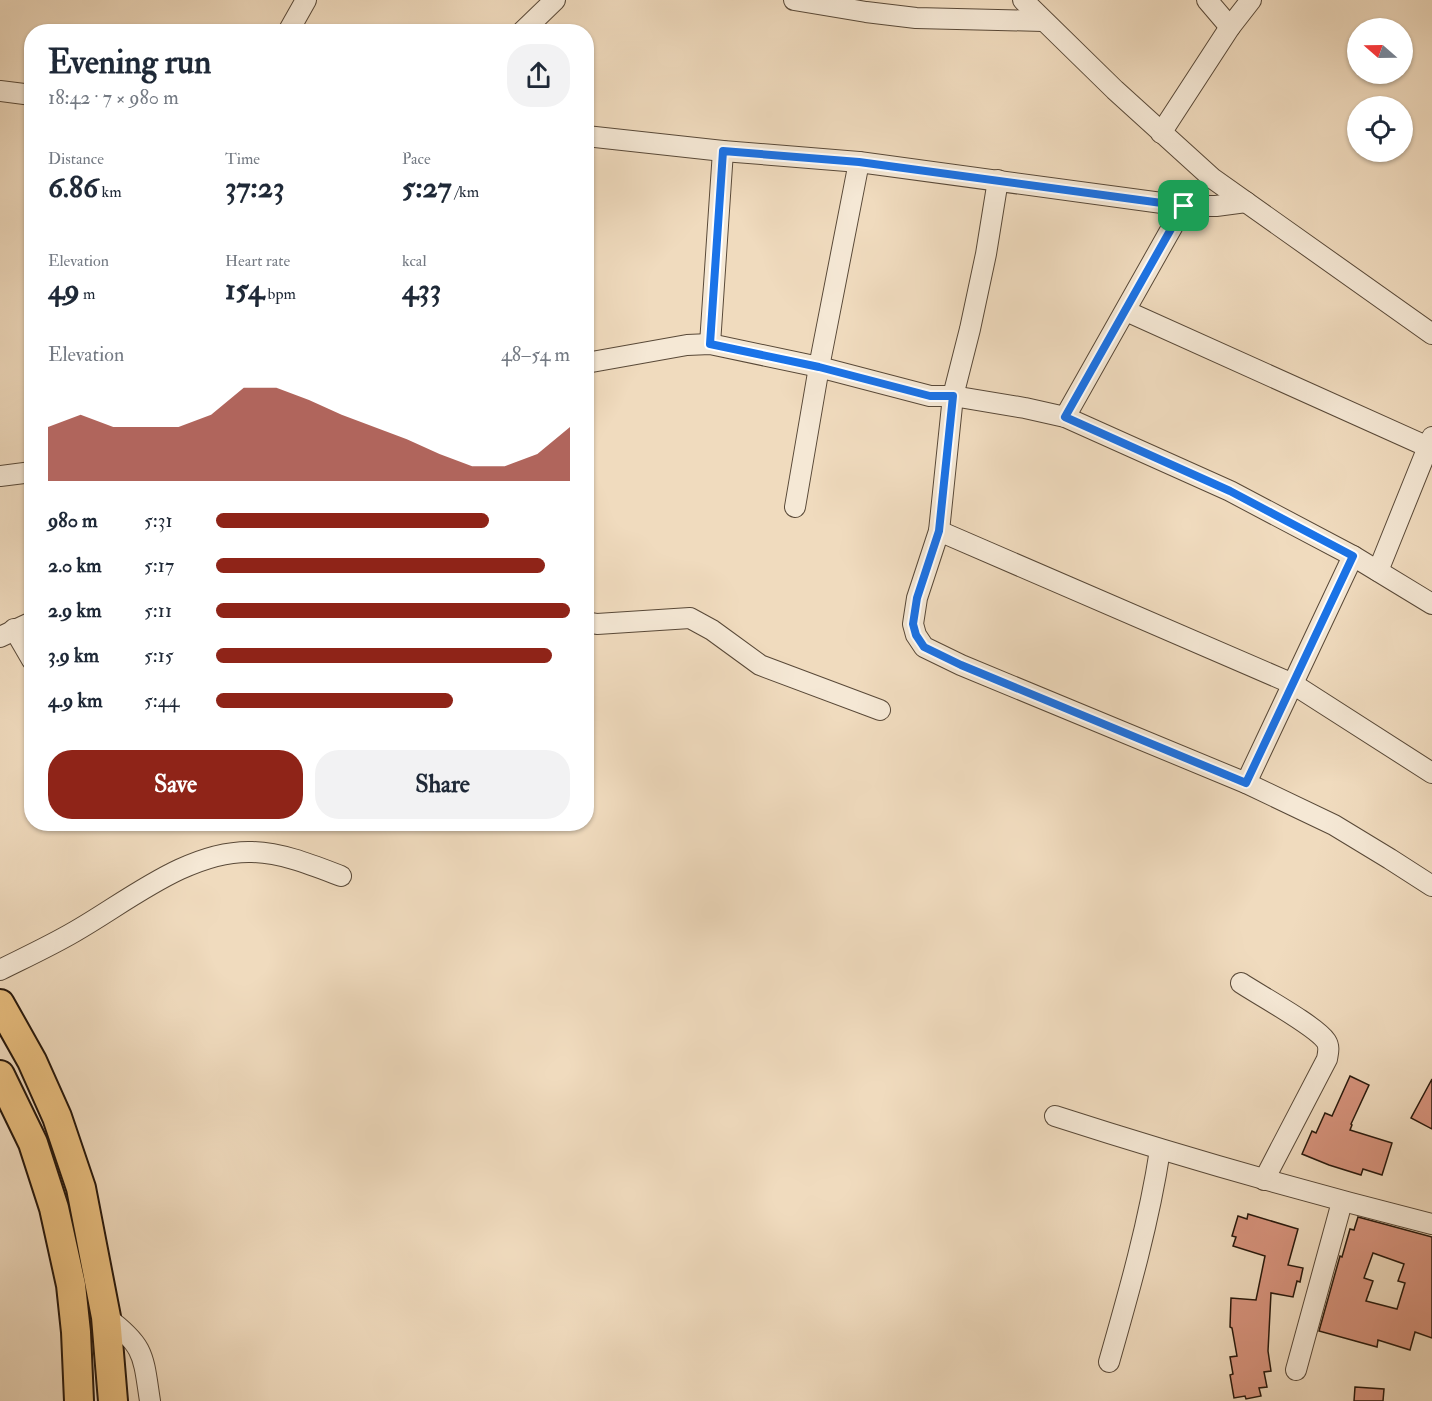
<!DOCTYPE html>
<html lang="en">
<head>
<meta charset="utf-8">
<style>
	body { margin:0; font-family:"IM FELL Double Pica",serif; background:#f2f2f3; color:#1f2937; height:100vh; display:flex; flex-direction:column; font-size:22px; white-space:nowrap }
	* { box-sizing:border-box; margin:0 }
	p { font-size:20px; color:#747a83 }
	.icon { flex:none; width:33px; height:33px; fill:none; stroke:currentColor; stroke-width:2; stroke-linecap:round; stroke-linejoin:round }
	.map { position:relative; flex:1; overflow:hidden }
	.side { position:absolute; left:24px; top:24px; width:570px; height:807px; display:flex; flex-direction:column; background:#fff; border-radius:24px; box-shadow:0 2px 4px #0004 }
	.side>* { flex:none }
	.needle { width:39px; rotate:290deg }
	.tools { position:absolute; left:1347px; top:18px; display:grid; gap:12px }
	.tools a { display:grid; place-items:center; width:66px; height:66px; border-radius:50%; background:#fff; box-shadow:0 2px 4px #0004; font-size:30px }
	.pin { position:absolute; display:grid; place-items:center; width:51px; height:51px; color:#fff; margin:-26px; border-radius:12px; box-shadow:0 3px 9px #0006 }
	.round { display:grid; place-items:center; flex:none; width:63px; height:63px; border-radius:24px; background:#f2f2f3 }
	.summary { display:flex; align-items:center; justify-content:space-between; height:102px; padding:0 24px }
	h1 { font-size:33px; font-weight:800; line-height:45px }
	.figures { display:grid; grid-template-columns:repeat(3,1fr); gap:9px; height:102px; padding:6px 24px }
	.figures div { display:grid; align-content:center }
	.figures b { font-size:30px; font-weight:800 }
	.figures small { font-size:16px; font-weight:400 }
	.figures p { font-size:16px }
	.chart { height:168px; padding:12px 24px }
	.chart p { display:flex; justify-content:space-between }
	.chart svg { width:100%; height:108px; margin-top:6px; fill:#8f2418; opacity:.7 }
	.primary-button { display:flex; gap:12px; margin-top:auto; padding:12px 24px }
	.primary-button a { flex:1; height:69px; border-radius:24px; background:#8f2418; color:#fff; font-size:24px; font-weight:800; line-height:69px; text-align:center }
	.primary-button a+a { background:#f2f2f3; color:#1f2937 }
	ul { padding:0 24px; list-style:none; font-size:20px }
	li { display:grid; grid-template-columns:96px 72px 1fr; align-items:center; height:45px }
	li i { height:15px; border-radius:8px; background:#8f2418 }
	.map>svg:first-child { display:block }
	.building { fill:#d8947e; stroke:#27180c; stroke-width:1.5; fill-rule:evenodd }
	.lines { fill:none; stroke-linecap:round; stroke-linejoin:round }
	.minor-casing { stroke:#594938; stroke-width:22 }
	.highway-casing { stroke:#27180c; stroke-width:32 }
	.minor { stroke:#f5e8d5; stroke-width:20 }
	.highway { stroke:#e8be7f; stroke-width:28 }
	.route-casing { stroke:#fff; stroke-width:12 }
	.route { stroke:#1a73e8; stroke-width:8 }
</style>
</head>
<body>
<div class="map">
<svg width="1432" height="1401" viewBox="0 0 1432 1401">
	<rect width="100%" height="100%" fill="#f0dbbe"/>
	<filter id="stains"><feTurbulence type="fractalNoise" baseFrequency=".00333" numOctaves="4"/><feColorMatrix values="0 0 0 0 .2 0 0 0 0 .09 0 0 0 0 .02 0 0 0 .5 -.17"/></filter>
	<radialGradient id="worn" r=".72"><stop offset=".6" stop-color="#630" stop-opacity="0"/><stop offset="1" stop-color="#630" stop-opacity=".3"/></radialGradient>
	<g class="building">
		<polygon points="1350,1076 1369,1085 1351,1124 1352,1125 1350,1130 1392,1143 1382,1175 1363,1169 1361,1175 1329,1165 1302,1154 1312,1131 1316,1133 1325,1113 1332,1116"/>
		<polygon points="1432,1079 1432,1129 1411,1118"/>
		<polygon points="1248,1214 1298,1229 1288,1265 1303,1268 1300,1282 1297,1281 1293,1297 1271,1293 1268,1351 1271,1371 1264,1372 1267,1387 1259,1388 1261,1396 1246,1399 1245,1396 1234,1398 1230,1375 1233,1374 1230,1357 1237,1356 1232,1328 1230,1327 1231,1298 1256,1300 1265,1256 1233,1246 1236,1237 1232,1236 1238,1216 1247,1219"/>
		<path d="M1358,1217L1432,1237V1338L1415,1332L1410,1350L1378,1340L1377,1347L1319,1331L1340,1256L1342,1257L1350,1229L1354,1230ZM1373,1253L1404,1264L1398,1281L1405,1283L1397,1309L1366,1301L1373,1281L1364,1278Z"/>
		<polygon points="1355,1387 1384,1389 1383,1401 1354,1401"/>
	</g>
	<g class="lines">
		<defs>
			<g id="minor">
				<polyline points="794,0 866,12 916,18 1043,21"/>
				<polyline points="1023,0 1115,90 1212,178 1432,334"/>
				<polyline points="1207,0 1230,27"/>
				<polyline points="288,32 306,0"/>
				<polyline points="522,32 555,0"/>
				<polyline points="0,91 32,95"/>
				<polyline points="1161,133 1230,27 1251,0"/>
				<polyline points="586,136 723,151 859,162 1184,206 1216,206 1246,202"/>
				<polyline points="998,180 986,254 970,329 953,396 939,531 917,598 913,624 916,635 924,647 961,665 1246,783 1334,825 1390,859 1432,886"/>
				<polyline points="1126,311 1428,447"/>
				<polyline points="710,344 723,151"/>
				<polyline points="586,363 687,345 710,344 819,367 930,396 953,396 1025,408 1065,417 1230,491 1353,556 1432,604"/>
				<polyline points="1065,417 1184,206"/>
				<polyline points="0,476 32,472"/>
				<polyline points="795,507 819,367 859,162"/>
				<polyline points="939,531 1293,684 1432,773"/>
				<polyline points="1378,571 1432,437"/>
				<polyline points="586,622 597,624 690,618 712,630 760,665 880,710"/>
				<polyline points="14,629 32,660"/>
				<polyline points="0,637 32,622"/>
				<polyline points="1246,783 1353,556"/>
				<path d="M0,970C24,958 50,946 74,932C127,902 188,850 252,852C283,853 312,865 341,876"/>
				<path d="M1241,983C1259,995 1316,1026 1326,1041C1330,1047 1328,1053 1327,1059L1264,1180"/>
				<path d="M1055,1116C1179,1156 1305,1192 1432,1224"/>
				<path d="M106,1317C145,1346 143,1355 150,1401"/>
				<path d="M1109,1362C1129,1292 1149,1222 1160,1150"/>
				<polyline points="1296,1370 1342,1202"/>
			</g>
			<g id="highway">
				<polyline points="0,1004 32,1061 57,1117 81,1188 106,1317 113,1401"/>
				<polyline points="0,1075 33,1143 54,1208 71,1285 76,1332 79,1401"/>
			</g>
		</defs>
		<use href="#minor" class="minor-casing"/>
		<use href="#highway" class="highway-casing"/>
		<use href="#minor" class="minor"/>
		<use href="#highway" class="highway"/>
	</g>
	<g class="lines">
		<defs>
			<polygon id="route" points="723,151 859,162 1184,206 1065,417 1230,491 1353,556 1246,783 961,665 924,647 916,635 913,624 917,598 939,531 953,396 930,396 819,367 710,344"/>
		</defs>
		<use href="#route" class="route-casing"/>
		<use href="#route" class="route"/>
	</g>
	<rect width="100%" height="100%" filter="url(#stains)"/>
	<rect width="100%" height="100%" fill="url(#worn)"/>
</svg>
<div class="tools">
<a><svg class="needle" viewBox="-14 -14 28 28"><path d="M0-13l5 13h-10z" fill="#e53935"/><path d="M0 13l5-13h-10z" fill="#747a83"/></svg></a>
<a><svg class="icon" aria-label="locate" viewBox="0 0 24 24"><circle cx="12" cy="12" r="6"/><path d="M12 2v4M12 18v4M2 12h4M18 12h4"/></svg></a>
</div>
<div class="pin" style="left:1184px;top:206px;background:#1e9e55"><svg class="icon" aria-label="arrive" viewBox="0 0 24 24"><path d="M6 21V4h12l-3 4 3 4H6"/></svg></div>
<section class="side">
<div class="summary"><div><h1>Evening run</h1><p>18:42 · 7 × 980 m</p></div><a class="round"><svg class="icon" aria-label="share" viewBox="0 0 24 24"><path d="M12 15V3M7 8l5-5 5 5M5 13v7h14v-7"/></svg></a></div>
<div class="figures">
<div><p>Distance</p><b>6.86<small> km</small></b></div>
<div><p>Time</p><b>37:23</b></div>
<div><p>Pace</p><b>5:27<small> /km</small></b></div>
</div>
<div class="figures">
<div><p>Elevation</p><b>49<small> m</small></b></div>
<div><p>Heart rate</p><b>154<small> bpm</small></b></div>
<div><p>kcal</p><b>433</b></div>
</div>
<div class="chart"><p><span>Elevation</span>48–54 m</p>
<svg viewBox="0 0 160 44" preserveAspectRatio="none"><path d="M0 44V22L10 17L20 22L30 22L40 22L50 17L60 6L70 6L80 11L90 17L100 22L110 27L120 33L130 38L140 38L150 33L160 22V44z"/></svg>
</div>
<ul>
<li><b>980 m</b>5:31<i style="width:77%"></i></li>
<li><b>2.0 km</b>5:17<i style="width:93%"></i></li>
<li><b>2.9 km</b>5:11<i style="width:100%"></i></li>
<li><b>3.9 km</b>5:15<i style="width:95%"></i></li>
<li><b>4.9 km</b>5:44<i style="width:67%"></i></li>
</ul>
<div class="primary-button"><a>Save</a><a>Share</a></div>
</section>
</div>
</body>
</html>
